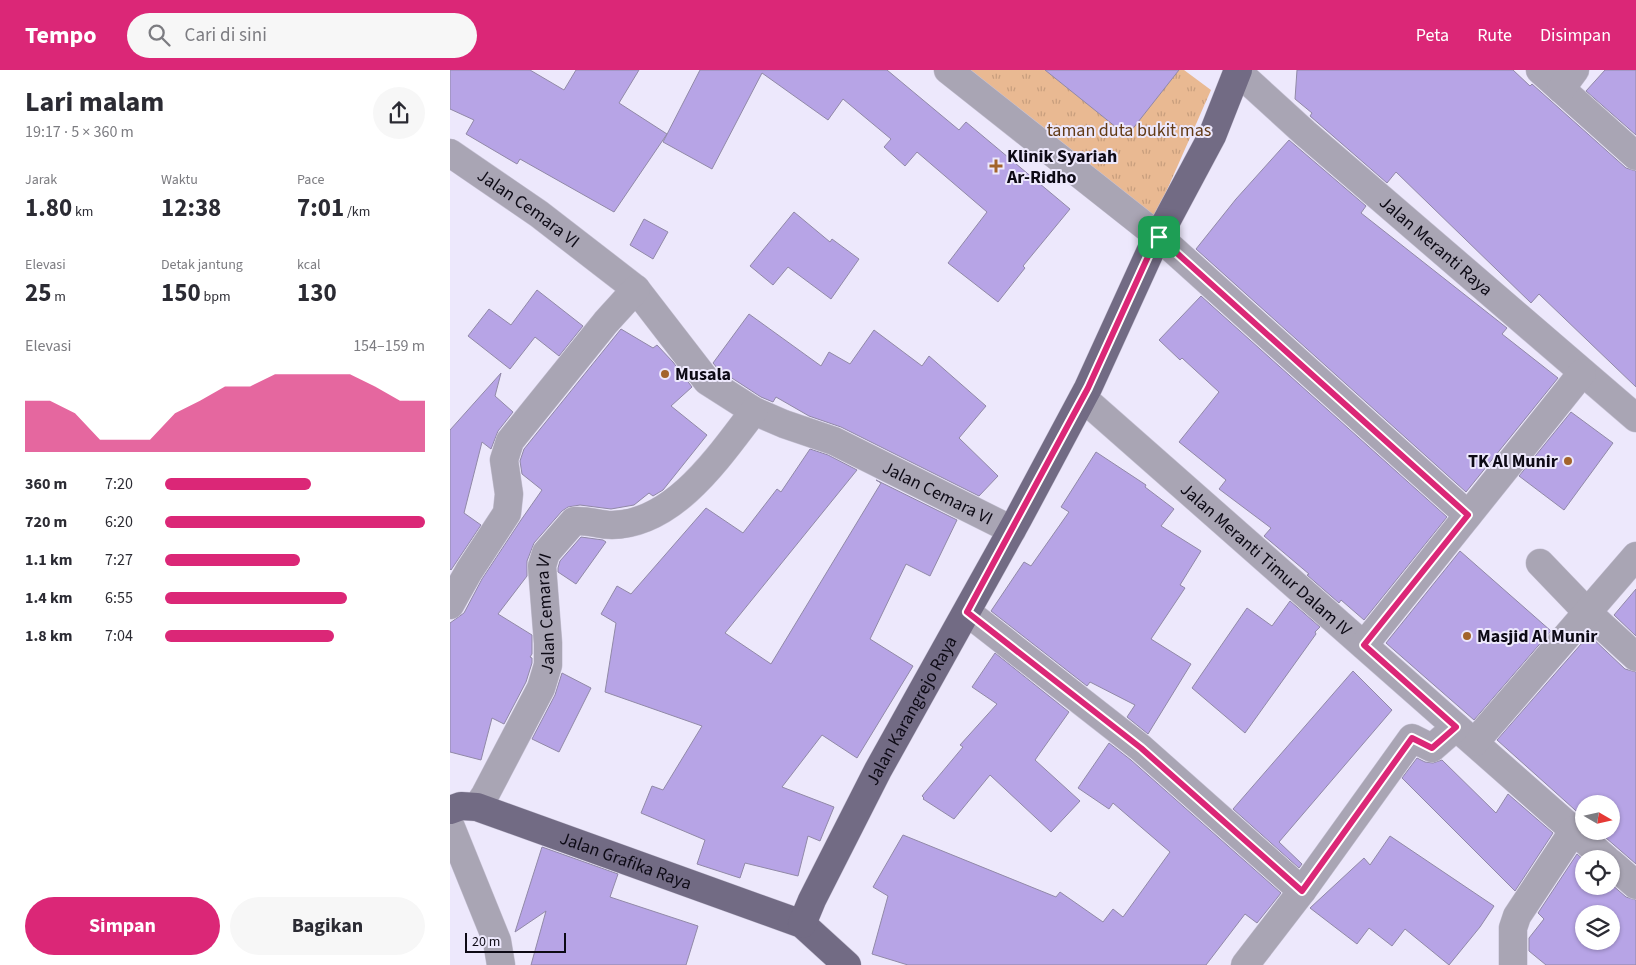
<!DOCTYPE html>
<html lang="id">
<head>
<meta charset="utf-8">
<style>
	body { margin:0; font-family:"Source Sans 3",sans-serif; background:#f7f7f7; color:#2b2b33; height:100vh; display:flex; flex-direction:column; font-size:19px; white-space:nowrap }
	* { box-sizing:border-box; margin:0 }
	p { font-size:16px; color:#7c7c81 }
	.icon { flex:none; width:28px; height:28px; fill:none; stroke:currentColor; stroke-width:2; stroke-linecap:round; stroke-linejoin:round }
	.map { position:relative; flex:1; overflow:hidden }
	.panel { display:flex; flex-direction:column; background:#fff; width:450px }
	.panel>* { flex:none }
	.needle { width:32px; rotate:99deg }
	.controls { position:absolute; left:1125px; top:725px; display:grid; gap:10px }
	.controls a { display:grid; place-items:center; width:45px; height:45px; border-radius:50%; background:#fff; box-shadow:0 1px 4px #0004; font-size:25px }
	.scale { position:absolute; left:15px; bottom:12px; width:101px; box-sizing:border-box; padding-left:5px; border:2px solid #0d0a15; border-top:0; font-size:14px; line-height:18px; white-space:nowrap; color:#0d0a15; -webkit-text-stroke:4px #ede8fc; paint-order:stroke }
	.pin { position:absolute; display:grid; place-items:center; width:42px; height:42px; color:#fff; margin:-21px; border-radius:10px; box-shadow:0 2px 8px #0006 }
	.round { display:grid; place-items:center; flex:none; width:52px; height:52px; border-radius:26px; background:#f7f7f7 }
	.head { display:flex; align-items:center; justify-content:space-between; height:85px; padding:0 25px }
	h1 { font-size:28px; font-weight:700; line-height:38px }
	.metrics { display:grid; grid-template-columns:repeat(3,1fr); gap:8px; height:85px; padding:5px 25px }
	.metrics div { display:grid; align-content:center }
	.metrics b { font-size:25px; font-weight:700 }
	.metrics small { font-size:14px; font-weight:400 }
	.metrics p { font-size:14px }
	.chart { height:140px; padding:10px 25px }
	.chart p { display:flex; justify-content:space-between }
	.chart svg { width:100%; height:90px; margin-top:5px; fill:#db2777; opacity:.7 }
	.cta { display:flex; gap:10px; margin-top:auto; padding:10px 25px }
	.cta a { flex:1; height:58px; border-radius:30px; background:#db2777; color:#fff; font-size:20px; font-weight:700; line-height:58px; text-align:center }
	.cta a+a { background:#f7f7f7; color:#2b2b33 }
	ul { padding:0 25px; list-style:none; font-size:16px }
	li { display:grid; grid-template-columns:80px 60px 1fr; align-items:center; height:38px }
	li i { height:12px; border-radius:6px; background:#db2777 }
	header { display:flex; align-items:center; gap:30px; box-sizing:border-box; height:70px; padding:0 25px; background:#db2777; color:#fff }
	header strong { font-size:24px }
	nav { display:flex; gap:28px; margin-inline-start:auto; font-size:18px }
	.search { width:350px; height:45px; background:#f7f7f7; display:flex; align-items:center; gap:12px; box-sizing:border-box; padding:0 18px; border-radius:28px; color:#7c7c81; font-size:19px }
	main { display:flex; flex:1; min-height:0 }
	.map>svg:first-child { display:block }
	.park { fill:url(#park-tufts) }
	.building { fill:#b7a4e6; stroke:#9189a7; fill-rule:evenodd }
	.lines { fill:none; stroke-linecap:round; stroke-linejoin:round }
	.minor-casing { stroke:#c9c4d7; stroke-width:29 }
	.major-casing { stroke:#c9c4d7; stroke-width:29 }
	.minor { stroke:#a9a5b4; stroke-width:28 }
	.major { stroke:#726b84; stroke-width:28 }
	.route-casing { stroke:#fff; stroke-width:10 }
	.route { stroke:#db2777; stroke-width:6 }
	.poi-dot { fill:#a3642b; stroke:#ede8fc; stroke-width:2 }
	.labels { text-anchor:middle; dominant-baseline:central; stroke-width:4; stroke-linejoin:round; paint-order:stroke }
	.park-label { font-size:18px; fill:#623a15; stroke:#ede8fc }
	.poi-label { font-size:18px; font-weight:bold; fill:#0d0a15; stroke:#ede8fc; text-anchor:start }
	.street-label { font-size:18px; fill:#0d0a15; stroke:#ede8fc }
</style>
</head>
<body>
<header>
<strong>Tempo</strong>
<div class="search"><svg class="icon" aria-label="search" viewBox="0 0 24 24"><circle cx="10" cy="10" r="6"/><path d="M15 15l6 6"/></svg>Cari di sini</div>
<nav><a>Peta</a><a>Rute</a><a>Disimpan</a></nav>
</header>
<main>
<section class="panel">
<div class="head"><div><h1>Lari malam</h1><p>19:17 · 5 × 360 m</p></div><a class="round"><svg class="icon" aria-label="share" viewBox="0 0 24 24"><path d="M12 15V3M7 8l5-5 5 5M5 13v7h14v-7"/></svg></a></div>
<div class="metrics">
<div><p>Jarak</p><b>1.80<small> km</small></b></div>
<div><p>Waktu</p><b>12:38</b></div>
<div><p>Pace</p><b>7:01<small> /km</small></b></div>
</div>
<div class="metrics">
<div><p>Elevasi</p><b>25<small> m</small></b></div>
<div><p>Detak jantung</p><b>150<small> bpm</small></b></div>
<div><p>kcal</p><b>130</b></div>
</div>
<div class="chart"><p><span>Elevasi</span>154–159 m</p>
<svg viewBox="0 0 160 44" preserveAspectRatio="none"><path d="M0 44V19L10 19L20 25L30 38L40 38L50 38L60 25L70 19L80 12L90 12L100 6L110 6L120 6L130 6L140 12L150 19L160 19V44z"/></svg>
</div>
<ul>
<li><b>360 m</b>7:20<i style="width:56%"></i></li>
<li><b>720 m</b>6:20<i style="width:100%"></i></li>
<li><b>1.1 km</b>7:27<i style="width:52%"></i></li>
<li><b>1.4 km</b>6:55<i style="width:70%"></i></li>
<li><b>1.8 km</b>7:04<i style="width:65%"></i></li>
</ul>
<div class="cta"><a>Simpan</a><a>Bagikan</a></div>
</section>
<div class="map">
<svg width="1186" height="895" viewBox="0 0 1186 895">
	<defs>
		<pattern id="park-tufts" width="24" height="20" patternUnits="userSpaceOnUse" patternTransform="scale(1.25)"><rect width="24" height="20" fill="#e9b992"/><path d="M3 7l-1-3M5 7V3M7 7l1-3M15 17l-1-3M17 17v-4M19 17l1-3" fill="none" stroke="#c79e7d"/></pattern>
	</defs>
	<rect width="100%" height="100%" fill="#ede8fc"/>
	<polygon class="park" points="509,0 734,0 761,20 702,154"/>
	<g class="building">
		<polygon points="0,0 80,0 114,20 126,0 189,0 169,33 217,64 164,142 70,89 67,94 16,64 24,50 0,39"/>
		<polygon points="250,0 437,0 509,60 516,52 620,139 573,196 575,198 548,232 498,193 537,142 467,82 455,96 434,77 441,69 393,29 378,50 312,3 262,99 213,72"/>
		<polygon points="595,0 729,0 677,66"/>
		<polygon points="847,0 1063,0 1080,16 1082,14 1176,98 1186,101 1186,317 1089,224 1081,233 946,102 937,113 860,46 862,43 845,29"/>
		<polygon points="1155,0 1186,0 1186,65 1136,21"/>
		<polygon points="839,70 916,136 911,143 1057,258 1052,264 1108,308 1016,422 746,179 786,129"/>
		<polygon points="344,142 380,172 382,169 409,189 381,229 338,197 323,215 300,196"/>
		<polygon points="194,149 218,162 203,189 180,175"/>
		<polygon points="87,220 133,256 109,286 85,267 60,299 18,266 39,239 61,255"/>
		<polygon points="751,226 997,447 914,550 891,530 889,533 857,505 859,504 814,466 821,458 769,419 776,410 729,372 769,322 732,288 730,290 709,270"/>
		<polygon points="299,244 371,296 379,282 400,294 424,260 472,296 479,286 536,336 509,368 548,406 529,426 391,357 359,346 326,327 323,332 311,327 268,299 263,293"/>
		<polygon points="171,259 203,278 207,275 223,292 242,317 221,336 257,365 213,420 203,426 199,423 184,435 161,439 130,435 118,437 112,441 84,473 77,491 77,506 48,544 82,565 82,584 80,587 82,588 82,593 76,612 54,654 42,648 31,690 0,682 0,553 14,543 32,509 71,450 92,420 72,404 70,391 74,379"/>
		<polygon points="51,303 45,326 63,342 48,361 41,379 32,372 14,443 31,455 1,500 0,499 0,360"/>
		<polygon points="1121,342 1163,373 1114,440 1069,406"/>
		<polygon points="360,379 378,385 407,400 275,563 321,594 431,413 426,410 507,450 480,506 456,494 420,569 463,596 407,688 372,665 332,717 384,737 370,771 358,766 348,806 295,793 290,808 247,794 255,770 191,743 202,716 213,720 252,656 155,622 166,553 151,544 167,516 181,524 256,438 293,463 327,419 331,422"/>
		<polygon points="646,382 696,415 695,417 724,439 711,456 751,481 730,515 735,518 701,569 741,594 698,664 677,647 685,635 640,612 637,616 541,541 574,492 581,496 619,442 611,437"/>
		<polygon points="131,467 153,470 156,472 126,514 108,502 108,498 110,491"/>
		<polygon points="1010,481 1101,561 1024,650 936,573"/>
		<polygon points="1186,519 1186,566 1164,545"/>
		<polygon points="840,531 870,557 865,562 866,564 795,663 742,618 797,538 822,556"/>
		<polygon points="1139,565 1175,599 1186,602 1186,794 1148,761 1161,761 1161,734 1134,734 1134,748 1047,670"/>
		<polygon points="545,583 619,642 585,690 630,731 601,762 540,705 504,749 473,729 474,728 472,726 513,677 510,675 547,634 522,617"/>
		<polygon points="903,601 942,640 829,772 852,794 849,798 783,739"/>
		<polygon points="112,603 141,618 109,682 82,669 105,625"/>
		<polygon points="659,673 681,690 831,823 807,853 795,844 756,895 458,895 422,884 438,826 423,817 453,765 606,827 610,822 653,852 663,839 673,847 720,782 663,733 659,739 628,718"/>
		<polygon points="967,688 975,692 983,693 992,690 1046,743 1058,724 1103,763 1065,821 952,708"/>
		<polygon points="940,766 1044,836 1030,857 999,895 955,859 942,876 919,858 907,874 860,838 914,788 920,795"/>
		<polygon points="92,777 168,804 160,827 248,856 236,895 81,895 96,841 65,862"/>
		<path d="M1127,784L1134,790V816H1161V814L1176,827L1186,830V895H1096L1079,881V868L1094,849L1088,843ZM1134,844H1161V871H1134Z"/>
	</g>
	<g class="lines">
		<defs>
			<g id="minor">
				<polyline points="498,0 709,167 1018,445"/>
				<polyline points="1090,0 1186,86"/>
				<path id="s1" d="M787,1L855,63L1186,348"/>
				<polyline points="1111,19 1125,0"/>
				<path id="s2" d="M0,83L89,144L186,219L257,311L304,341L334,354L384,371L562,460"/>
				<path id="s3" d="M633,328L1156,789"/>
				<polyline points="1090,493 1138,543 1186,587"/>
				<polyline points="0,535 19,501 57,443 59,424 54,390 60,371 156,252 186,219"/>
				<polyline points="517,542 691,678 852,821"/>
				<polyline points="914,575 1132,303"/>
				<polyline points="1025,672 1186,486"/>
				<path id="s4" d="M27,737L35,725L91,618L98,595V573L92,496L96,483L124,451C139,450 149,455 162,455C225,454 270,385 304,341"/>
				<polyline points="0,755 47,871 51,895"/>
				<polyline points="1161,793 1186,815"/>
				<polyline points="795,895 852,821 962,668 982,678 1006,657"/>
				<polyline points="1063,895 1063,858 1067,846 1124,760"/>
			</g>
			<g id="major">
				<path id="s5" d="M0,740L11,736L27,737L352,854L397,895"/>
				<path id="s6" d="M352,854L362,830L428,700L568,449L638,318L701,180L762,66L788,0"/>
			</g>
		</defs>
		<use href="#minor" class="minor-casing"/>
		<use href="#major" class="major-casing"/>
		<use href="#minor" class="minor"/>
		<use href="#major" class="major"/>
	</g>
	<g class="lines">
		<defs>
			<polygon id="route" points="709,167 1018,445 914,575 1006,657 982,678 962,668 852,821 691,678 517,542 638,318 701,180"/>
		</defs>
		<use href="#route" class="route-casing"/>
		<use href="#route" class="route"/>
	</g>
	<g class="poi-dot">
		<path d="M543.5 88.5h5v5h5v5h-5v5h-5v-5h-5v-5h5z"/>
		<circle cx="215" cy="304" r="5"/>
		<circle cx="1118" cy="391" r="5"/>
		<circle cx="1017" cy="566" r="5"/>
	</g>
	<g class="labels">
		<g class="park-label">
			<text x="679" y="60">taman duta bukit mas</text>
		</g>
		<g class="poi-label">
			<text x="557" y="86">Klinik Syariah<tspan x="557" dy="21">Ar-Ridho</tspan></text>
			<text x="225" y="304">Musala</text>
			<text x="1108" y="391" text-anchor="end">TK Al Munir</text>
			<text x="1027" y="566">Masjid Al Munir</text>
		</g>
		<g class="street-label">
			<text stroke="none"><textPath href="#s2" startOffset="96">Jalan Cemara VI</textPath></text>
			<text stroke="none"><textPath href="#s1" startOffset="265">Jalan Meranti Raya</textPath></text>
			<text stroke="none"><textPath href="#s2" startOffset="604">Jalan Cemara VI</textPath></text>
			<text stroke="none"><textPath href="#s3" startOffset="244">Jalan Meranti Timur Dalam IV</textPath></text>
			<text stroke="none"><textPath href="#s4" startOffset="211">Jalan Cemara VI</textPath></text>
			<text stroke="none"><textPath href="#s6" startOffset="240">Jalan Karangrejo Raya</textPath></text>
			<text stroke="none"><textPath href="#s5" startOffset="186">Jalan Grafika Raya</textPath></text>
		</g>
	</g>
</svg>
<div class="controls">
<a><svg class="needle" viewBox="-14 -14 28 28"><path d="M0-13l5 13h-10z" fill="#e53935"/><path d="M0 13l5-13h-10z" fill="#7c7c81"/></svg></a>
<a><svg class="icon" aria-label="locate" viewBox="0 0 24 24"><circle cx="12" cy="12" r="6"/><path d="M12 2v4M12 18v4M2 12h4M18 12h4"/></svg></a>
<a><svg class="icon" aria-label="layers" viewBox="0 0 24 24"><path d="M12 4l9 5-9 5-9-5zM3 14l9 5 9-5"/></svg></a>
</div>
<div class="scale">20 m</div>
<div class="pin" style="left:709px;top:167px;background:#1e9e55"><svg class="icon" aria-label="arrive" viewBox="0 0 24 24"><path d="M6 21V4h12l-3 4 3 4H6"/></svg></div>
</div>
</main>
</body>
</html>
